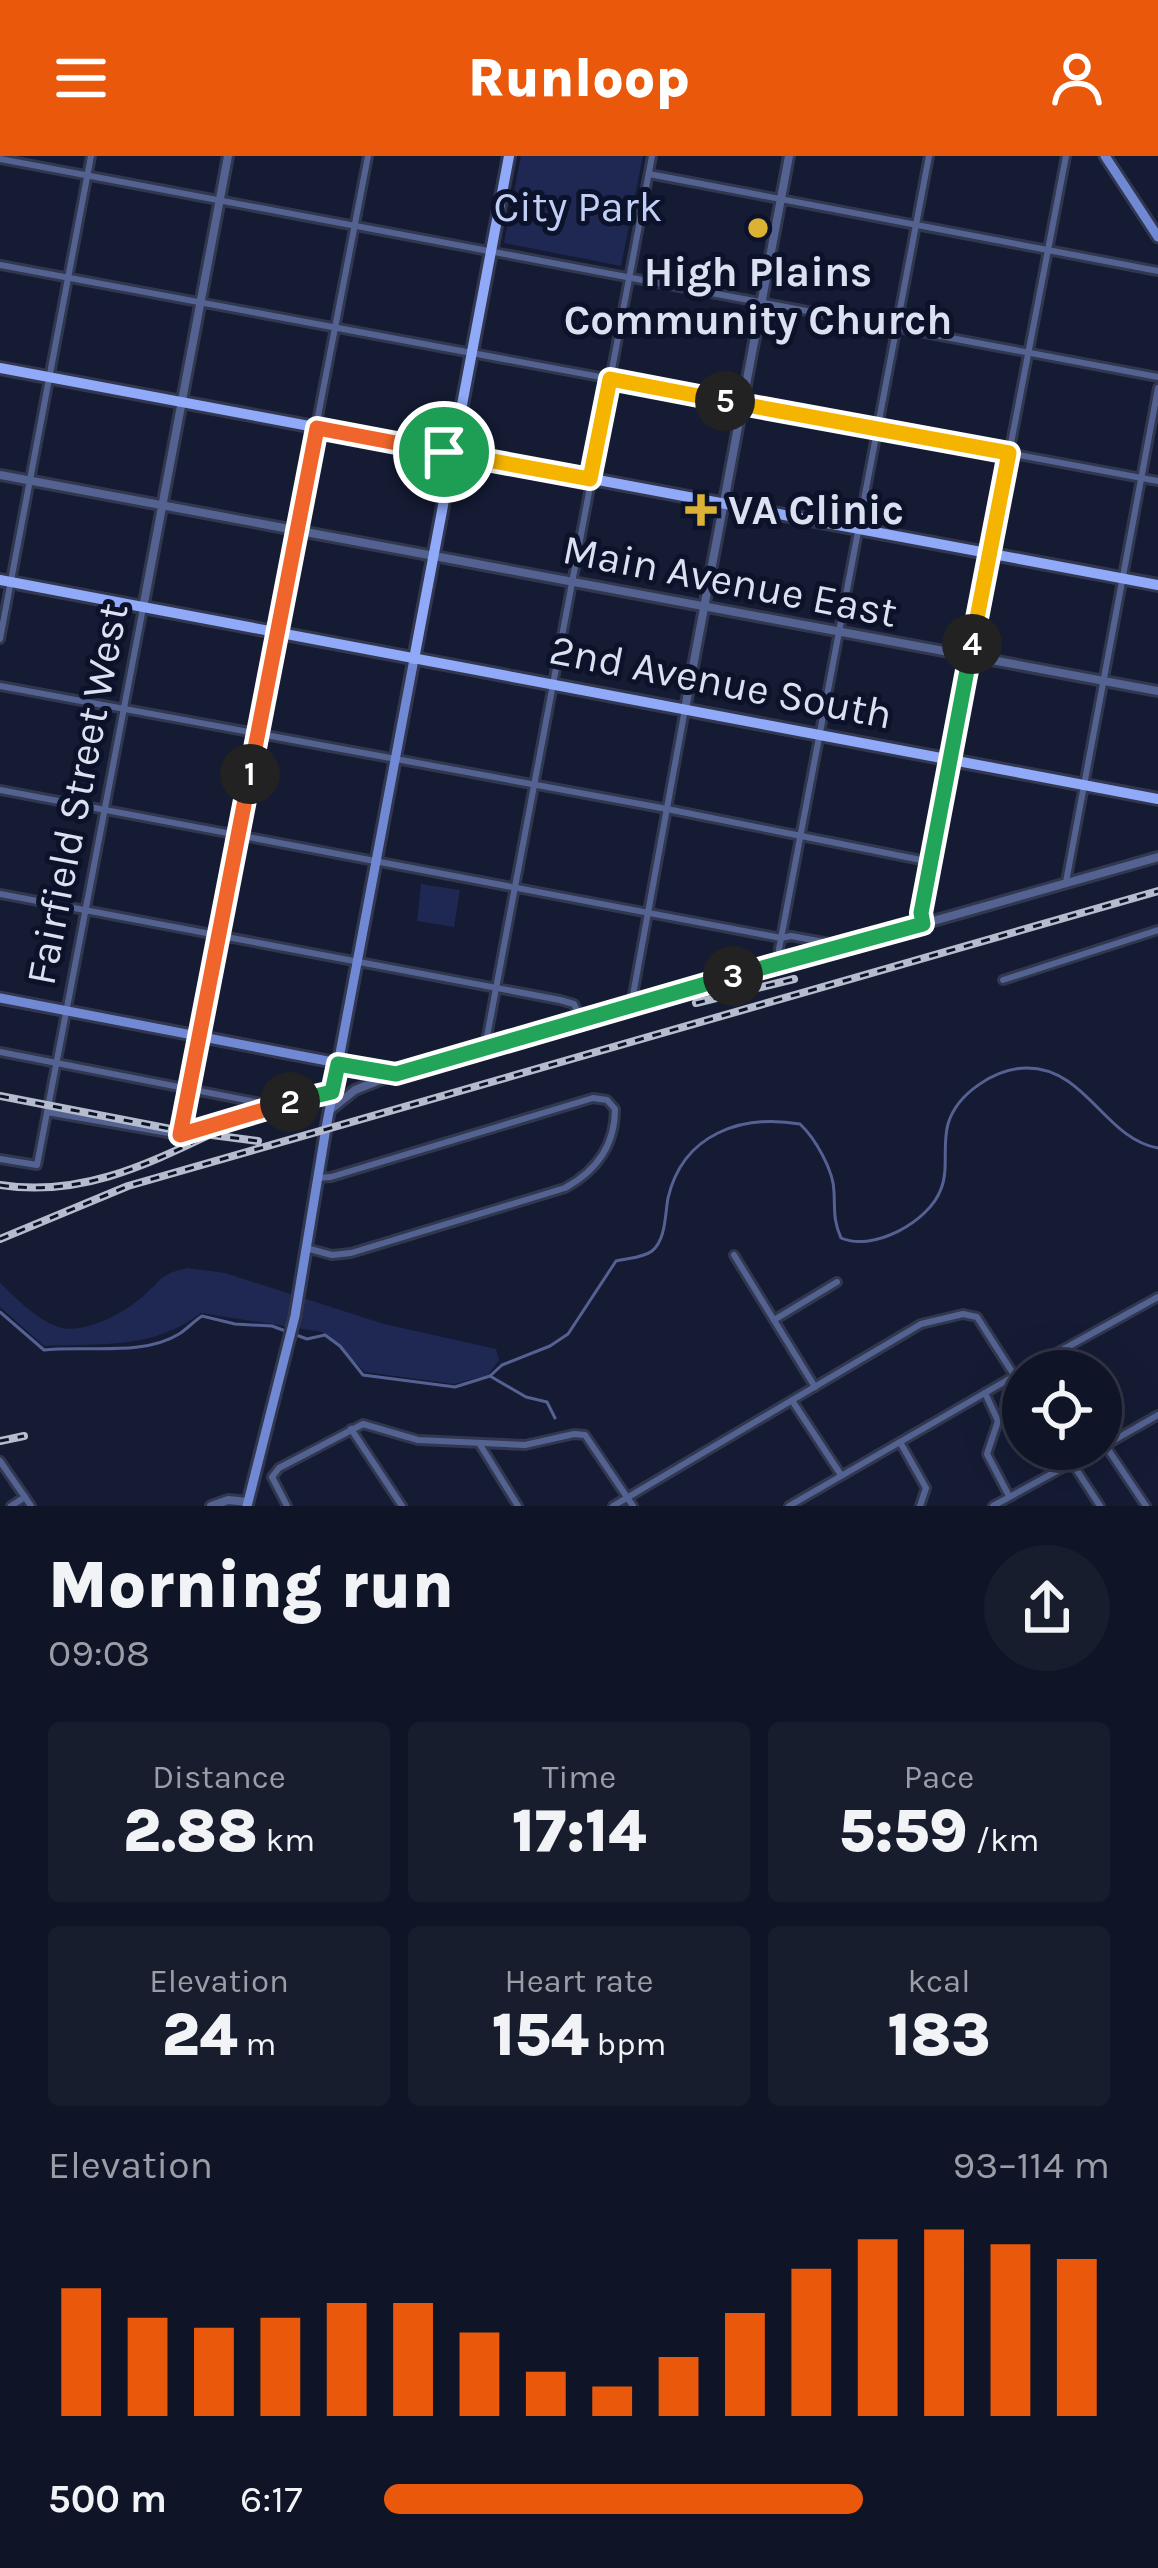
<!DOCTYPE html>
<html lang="en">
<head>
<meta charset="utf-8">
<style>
	body { margin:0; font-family:Karla,sans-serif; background:#181d2e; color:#f1f3f6; height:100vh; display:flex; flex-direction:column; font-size:45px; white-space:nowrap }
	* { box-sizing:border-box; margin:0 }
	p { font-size:39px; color:#9b9ea7 }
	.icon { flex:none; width:66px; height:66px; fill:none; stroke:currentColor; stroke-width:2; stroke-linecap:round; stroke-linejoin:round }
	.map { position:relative; height:1350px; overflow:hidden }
	.drawer { display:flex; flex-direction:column; background:#0f1426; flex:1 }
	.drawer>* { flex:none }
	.tools { position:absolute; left:1002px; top:1194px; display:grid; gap:24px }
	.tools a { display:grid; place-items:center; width:120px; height:120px; border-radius:50%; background:#0f1426; box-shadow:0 12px 48px #0002,0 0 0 3px #2f3343; font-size:60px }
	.pin { position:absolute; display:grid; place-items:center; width:102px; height:102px; color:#fff; margin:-51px; border:6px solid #fff; border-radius:50%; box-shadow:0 3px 12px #0007 }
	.km { position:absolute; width:60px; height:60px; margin:-30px; border-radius:50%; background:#222; color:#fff; font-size:33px; line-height:60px; text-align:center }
	.round { display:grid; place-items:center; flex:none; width:126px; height:126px; border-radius:63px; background:#181d2e }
	.headline { display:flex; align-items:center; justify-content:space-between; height:204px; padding:0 48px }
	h1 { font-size:66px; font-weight:800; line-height:90px }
	.figures { display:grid; grid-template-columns:repeat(3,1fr); gap:18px; height:204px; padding:12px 48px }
	.figures div { display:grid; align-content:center; border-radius:12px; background:#181d2e; text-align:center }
	.figures b { font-size:60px; font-weight:800 }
	.figures small { font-size:33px; font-weight:400 }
	.figures p { font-size:33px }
	.chart { height:336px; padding:24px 48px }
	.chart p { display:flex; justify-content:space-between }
	.chart svg { width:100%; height:216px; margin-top:12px; stroke:#ea580c; stroke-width:6 }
	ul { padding:0 48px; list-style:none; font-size:39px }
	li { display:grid; grid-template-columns:192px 144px 1fr; align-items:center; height:90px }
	li i { height:30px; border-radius:15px; background:#ea580c }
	header { display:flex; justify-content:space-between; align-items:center; height:156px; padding:0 48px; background:#ea580c; color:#fff; font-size:54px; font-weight:800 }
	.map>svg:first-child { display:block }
	.green { fill:#1e2852 }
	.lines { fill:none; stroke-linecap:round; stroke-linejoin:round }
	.stream { stroke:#566193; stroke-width:3 }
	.minor-casing { stroke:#30374e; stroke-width:12 }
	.tertiary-casing { stroke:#30374e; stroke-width:14 }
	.secondary-casing { stroke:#30374e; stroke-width:15 }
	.primary-casing { stroke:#30374e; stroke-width:16 }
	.minor { stroke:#536291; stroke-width:6 }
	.tertiary { stroke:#536291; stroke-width:8 }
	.secondary { stroke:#7189d5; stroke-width:9 }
	.primary { stroke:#90a9f8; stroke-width:10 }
	.rail-casing { stroke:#b5bccd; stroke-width:8 }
	.rail { stroke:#0c1229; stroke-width:3; stroke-dasharray:9; stroke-linecap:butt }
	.split-1-casing { stroke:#fff; stroke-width:24 }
	.split-2-casing { stroke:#fff; stroke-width:24 }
	.split-3-casing { stroke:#fff; stroke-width:24 }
	.split-4-casing { stroke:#fff; stroke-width:24 }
	.split-5-casing { stroke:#fff; stroke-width:24 }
	.split-6-casing { stroke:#fff; stroke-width:24 }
	.split-1 { stroke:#f0652b; stroke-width:15 }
	.split-2 { stroke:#f0652b; stroke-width:15 }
	.split-3 { stroke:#22a559; stroke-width:15 }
	.split-4 { stroke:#22a559; stroke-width:15 }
	.split-5 { stroke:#f5b400; stroke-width:15 }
	.split-6 { stroke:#f5b400; stroke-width:15 }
	.poi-dot { fill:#dbb233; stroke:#0c1229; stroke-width:4.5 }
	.labels { text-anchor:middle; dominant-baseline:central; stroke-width:10; stroke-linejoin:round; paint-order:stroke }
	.park-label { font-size:42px; fill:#c1cff7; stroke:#0c1229 }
	.poi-label { font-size:42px; font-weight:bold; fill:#dbe1f1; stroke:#0c1229 }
	.street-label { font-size:42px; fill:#dbe1f1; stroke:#0c1229 }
</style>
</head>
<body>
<header><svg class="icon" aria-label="menu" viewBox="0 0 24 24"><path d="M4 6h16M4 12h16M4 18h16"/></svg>Runloop<svg class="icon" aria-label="person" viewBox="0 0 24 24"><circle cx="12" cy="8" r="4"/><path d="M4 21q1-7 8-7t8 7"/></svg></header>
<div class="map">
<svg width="1158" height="1350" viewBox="0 0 1158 1350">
	<rect width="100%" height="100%" fill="#141b33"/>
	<g class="green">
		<polygon points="521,0 643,0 621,110 504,87"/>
		<polygon points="421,728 460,734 454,771 417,765"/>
		<path d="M188,1112L225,1117L384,1168L496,1193L499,1204L488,1219L454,1228L365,1216L322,1176L201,1157C152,1194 103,1187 44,1190L0,1151V1127C17,1143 39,1166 62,1172C87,1177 124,1157 142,1141C162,1124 159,1118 188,1112Z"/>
	</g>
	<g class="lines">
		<g class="stream">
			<path d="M0,1156L44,1194C85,1189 142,1201 179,1178C187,1173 194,1165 202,1160L235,1168L272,1170L307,1183L325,1179L340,1190L363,1219L455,1231L490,1220L502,1209L550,1190L568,1178L616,1105C627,1102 643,1102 652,1095C666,1084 665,1058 668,1042C683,978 741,958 800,968C815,982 834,1015 834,1036C835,1054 833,1064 841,1082C873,1096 929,1066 941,1033C949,1014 942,989 948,968C957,937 996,912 1027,912C1086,912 1105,983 1158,992"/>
			<polyline points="490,1220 526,1241 547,1246 555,1262"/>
		</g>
		<defs>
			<g id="minor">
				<polyline points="0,3 1158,221"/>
				<polyline points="649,18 1158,115"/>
				<polyline points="0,109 1158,325"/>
				<polyline points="0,483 91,0"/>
				<polyline points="0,530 667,653 931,706"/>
				<polyline points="0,634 781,782 791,780 840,789"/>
				<polyline points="1066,726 1158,232"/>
				<polyline points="0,738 560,844 574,848 581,863"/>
				<polyline points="923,768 921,757 1066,0"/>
				<polyline points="780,808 779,793 929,0"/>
				<polyline points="1003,824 1158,774"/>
				<polyline points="631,850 685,553"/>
				<polyline points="485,891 652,0"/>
				<polyline points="0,896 271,949"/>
				<polyline points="47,956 180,979 274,950 332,936"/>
				<polyline points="180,979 368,0"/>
				<polyline points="0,1003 37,1009 143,452"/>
				<path d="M306,1092L332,1099L351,1097L565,1032C596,1015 615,989 615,953L607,944L593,942L331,1021L317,1022"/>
				<polyline points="734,1099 815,1231"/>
				<polyline points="774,1164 837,1126"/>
				<polyline points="1024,1215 1158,1141"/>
				<polyline points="985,1237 998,1265 987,1298 1009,1340"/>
				<polyline points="793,1246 841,1319"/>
				<polyline points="351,1273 402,1350"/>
				<polyline points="900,1286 926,1332 920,1350"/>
				<polyline points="479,1287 518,1350"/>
				<polyline points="1105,1289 1146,1350"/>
				<polyline points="1104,1290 1158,1259"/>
				<polyline points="1063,1293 1100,1350"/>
				<polyline points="0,1305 31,1350"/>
				<polyline points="11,1350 25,1341"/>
				<polyline points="287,1350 272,1321 279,1312 363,1268 418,1284 525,1289 574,1278 585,1279 633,1350"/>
				<polyline points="613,1350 921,1168 963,1158 977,1161 1023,1233"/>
				<polyline points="789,1350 1023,1215"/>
				<polyline points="993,1350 1097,1293"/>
			</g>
			<g id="tertiary">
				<polyline points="0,319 1158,535"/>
				<polyline points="143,452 228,0"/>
				<polyline points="685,553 789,0"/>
				<polyline points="338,907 396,918 1158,701"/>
				<polyline points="330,954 355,934 395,918"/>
				<polyline points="211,1350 228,1344 248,1346"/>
			</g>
			<g id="secondary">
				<polyline points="1105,0 1158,81"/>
				<polyline points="0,842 338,907"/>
				<polyline points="247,1350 295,1160 326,972 414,503"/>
			</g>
			<g id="primary">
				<polyline points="0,212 1158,429"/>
				<polyline points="0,424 1158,643"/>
				<polyline points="414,503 509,0"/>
			</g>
		</defs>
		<use href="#minor" class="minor-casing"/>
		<use href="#tertiary" class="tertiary-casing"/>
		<use href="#secondary" class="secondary-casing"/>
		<use href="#primary" class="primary-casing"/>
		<use href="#minor" class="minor"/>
		<use href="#tertiary" class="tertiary"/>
		<use href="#secondary" class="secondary"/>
		<use href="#primary" class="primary"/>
		<defs>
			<g id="rail">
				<polyline points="696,847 794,823"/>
				<polyline points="0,940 181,975 258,985"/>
				<path d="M0,1029C78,1041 142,1011 211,978"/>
				<polyline points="0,1083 128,1030 1158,735"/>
				<polyline points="0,1285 24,1280"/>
			</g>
		</defs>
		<use href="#rail" class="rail-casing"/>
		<use href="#rail" class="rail"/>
	</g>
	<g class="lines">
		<defs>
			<polyline id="split-1" points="250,618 317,272 444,296"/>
			<polyline id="split-2" points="250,618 180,979 290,946"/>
			<polyline id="split-3" points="290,946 332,936 338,908 396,918 733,820"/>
			<polyline id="split-4" points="733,820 923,768 921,757 972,488"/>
			<polyline id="split-5" points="725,245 1009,297 972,488"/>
			<polyline id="split-6" points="444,296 590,323 610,223 725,245"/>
		</defs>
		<use href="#split-1" class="split-1-casing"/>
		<use href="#split-2" class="split-2-casing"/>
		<use href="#split-3" class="split-3-casing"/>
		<use href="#split-4" class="split-4-casing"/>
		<use href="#split-5" class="split-5-casing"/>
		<use href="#split-6" class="split-6-casing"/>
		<use href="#split-1" class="split-1"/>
		<use href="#split-2" class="split-2"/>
		<use href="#split-3" class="split-3"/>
		<use href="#split-4" class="split-4"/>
		<use href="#split-5" class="split-5"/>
		<use href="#split-6" class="split-6"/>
	</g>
	<g class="poi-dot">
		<circle cx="758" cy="72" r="12"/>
		<path d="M695 336h12v12h12v12h-12v12h-12v-12h-12v-12h12z"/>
	</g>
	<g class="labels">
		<g class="park-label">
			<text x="578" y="51">City Park</text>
		</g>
		<g class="poi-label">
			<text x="758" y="116">High Plains<tspan x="758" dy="48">Community Church</tspan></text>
			<text x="728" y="354" text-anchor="start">VA Clinic</text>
		</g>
		<g class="street-label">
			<text transform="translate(730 425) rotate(11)">Main Avenue East</text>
			<text transform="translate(721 526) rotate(11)">2nd Avenue South</text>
			<text transform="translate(77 638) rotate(-79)">Fairfield Street West</text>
		</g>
	</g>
</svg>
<div class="tools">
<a><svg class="icon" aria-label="locate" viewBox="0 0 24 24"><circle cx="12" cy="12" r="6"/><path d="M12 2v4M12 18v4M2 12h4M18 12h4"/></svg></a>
</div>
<div class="pin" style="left:444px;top:296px;background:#1e9e55"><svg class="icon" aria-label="arrive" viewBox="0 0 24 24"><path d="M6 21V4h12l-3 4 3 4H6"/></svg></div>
<b class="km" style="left:250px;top:618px">1</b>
<b class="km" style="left:290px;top:946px">2</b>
<b class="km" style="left:733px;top:820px">3</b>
<b class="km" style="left:972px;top:488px">4</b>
<b class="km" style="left:725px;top:245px">5</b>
</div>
<section class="drawer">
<div class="headline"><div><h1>Morning run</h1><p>09:08</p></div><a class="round"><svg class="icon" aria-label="share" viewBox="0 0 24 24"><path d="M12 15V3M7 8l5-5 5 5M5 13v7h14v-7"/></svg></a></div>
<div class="figures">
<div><p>Distance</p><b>2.88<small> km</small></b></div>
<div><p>Time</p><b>17:14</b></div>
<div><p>Pace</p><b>5:59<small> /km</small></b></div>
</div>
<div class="figures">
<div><p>Elevation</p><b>24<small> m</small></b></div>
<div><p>Heart rate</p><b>154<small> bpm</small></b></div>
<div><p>kcal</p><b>183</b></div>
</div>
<div class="chart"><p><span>Elevation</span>93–114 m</p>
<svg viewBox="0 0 160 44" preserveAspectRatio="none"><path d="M5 44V18M15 44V24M25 44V26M35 44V24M45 44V21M55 44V21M65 44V27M75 44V35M85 44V38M95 44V32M105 44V23M115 44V14M125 44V8M135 44V6M145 44V9M155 44V12"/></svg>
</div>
<ul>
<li><b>500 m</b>6:17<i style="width:66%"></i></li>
</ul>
</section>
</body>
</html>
